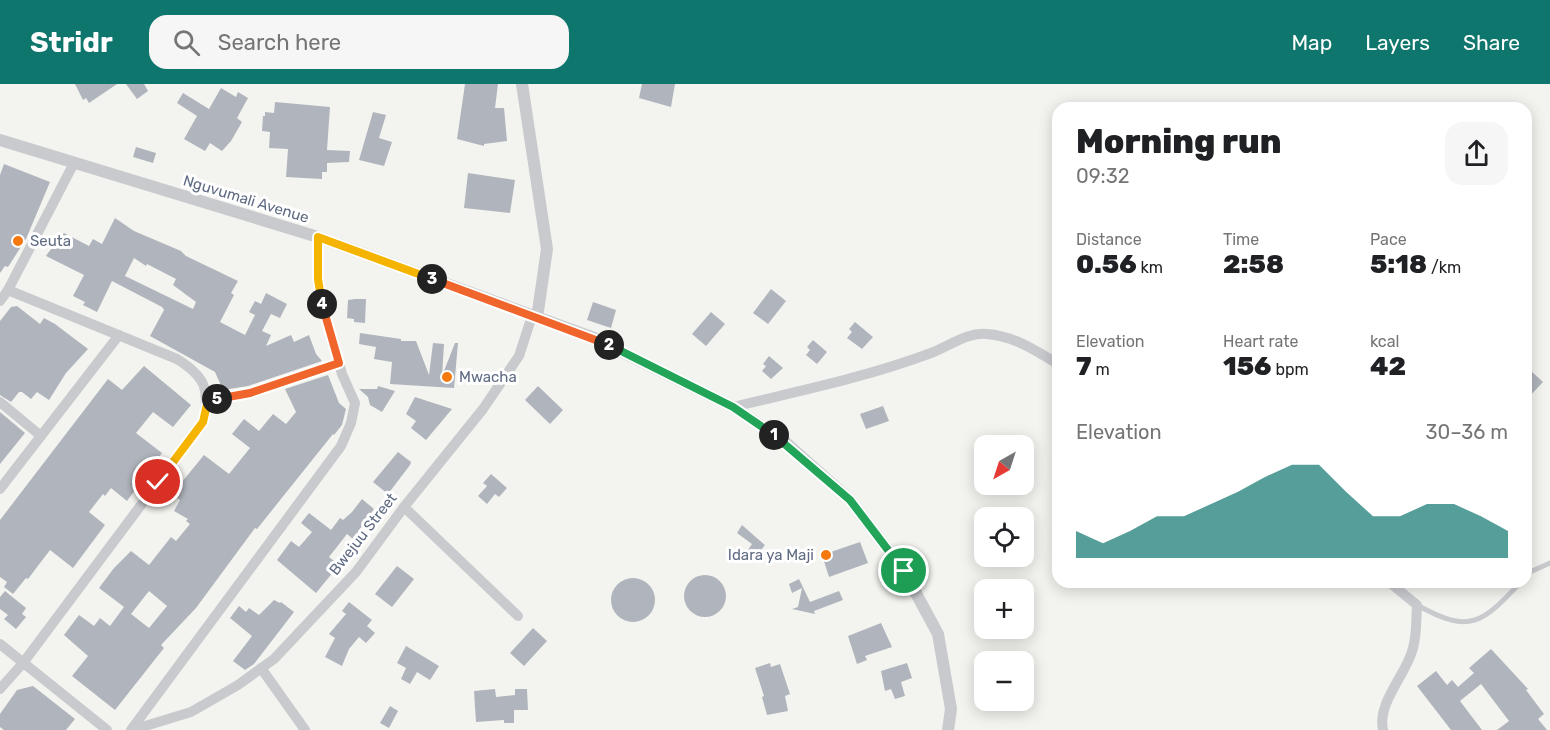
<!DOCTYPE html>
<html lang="en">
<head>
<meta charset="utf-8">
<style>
	body { margin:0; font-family:Rubik,sans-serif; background:#f6f6f6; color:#202124; height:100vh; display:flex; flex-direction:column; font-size:22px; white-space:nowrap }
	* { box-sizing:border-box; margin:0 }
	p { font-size:20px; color:#757577 }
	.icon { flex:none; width:33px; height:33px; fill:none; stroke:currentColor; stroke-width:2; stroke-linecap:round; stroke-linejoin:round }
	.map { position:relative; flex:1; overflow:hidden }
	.details { position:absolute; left:1052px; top:18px; width:480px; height:486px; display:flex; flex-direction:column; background:#fff; border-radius:18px; box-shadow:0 3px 15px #0003 }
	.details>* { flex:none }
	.needle { width:39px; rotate:219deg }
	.tools { position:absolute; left:974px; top:351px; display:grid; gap:12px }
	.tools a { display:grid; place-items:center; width:60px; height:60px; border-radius:12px; background:#fff; box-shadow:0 3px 15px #0003; font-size:30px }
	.pin { position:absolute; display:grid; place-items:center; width:51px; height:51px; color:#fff; margin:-26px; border:3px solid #fff; border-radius:50%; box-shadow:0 2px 6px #0007 }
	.km { position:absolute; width:30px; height:30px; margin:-15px; border-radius:50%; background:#222; color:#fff; font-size:16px; line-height:30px; text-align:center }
	.round { display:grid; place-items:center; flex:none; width:63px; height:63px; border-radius:18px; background:#f6f6f6 }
	.summary { display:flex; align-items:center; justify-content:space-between; height:102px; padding:0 24px }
	h1 { font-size:33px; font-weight:800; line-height:45px }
	.metrics { display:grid; grid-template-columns:repeat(3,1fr); gap:9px; height:102px; padding:6px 24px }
	.metrics div { display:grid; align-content:center }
	.metrics b { font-size:26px; font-weight:800 }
	.metrics small { font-size:16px; font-weight:400 }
	.metrics p { font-size:16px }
	.chart { height:168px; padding:12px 24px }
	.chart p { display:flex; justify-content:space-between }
	.chart svg { width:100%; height:108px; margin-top:6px; fill:#0f766e; opacity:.7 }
	header { display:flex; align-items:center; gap:36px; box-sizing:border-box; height:84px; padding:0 30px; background:#0f766e; color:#fff }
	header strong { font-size:28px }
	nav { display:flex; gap:33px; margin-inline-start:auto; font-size:21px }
	.search { width:420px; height:54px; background:#f6f6f6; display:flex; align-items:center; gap:15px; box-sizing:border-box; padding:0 21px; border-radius:18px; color:#757577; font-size:22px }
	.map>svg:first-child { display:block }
	.building { fill:#b0b5bd; fill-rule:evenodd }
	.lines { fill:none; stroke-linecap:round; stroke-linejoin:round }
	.service { stroke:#c8cace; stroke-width:5 }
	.minor { stroke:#c8cace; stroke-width:10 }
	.tertiary { stroke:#c8cace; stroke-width:12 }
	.split-1-casing { stroke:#fff; stroke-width:12 }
	.split-2-casing { stroke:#fff; stroke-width:12 }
	.split-3-casing { stroke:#fff; stroke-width:12 }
	.split-4-casing { stroke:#fff; stroke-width:12 }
	.split-5-casing { stroke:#fff; stroke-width:12 }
	.split-6-casing { stroke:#fff; stroke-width:12 }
	.split-1 { stroke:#22a559; stroke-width:8 }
	.split-2 { stroke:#22a559; stroke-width:8 }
	.split-3 { stroke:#f0652b; stroke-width:8 }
	.split-4 { stroke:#f5b400; stroke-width:8 }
	.split-5 { stroke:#f0652b; stroke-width:8 }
	.split-6 { stroke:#f5b400; stroke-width:8 }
	.poi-dot { fill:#f5790f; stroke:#fff; stroke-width:2 }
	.labels { text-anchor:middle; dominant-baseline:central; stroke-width:6; stroke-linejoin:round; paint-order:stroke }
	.street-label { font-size:15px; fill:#606c84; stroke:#fff }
	.poi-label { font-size:15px; fill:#606c84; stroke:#fff; text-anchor:start }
</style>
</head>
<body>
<header>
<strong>Stridr</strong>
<div class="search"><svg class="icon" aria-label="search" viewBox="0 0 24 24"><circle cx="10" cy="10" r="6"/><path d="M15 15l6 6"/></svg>Search here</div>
<nav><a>Map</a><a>Layers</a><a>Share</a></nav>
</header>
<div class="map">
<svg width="1550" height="646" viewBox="0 0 1550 646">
	<rect width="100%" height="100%" fill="#f3f4ef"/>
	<g class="building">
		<polygon points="75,0 117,0 89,19 86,14 83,16"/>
		<polygon points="126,0 144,0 148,7 137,15"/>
		<polygon points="465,0 498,0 495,24 504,24 507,57 484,60 484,62 457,55"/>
		<polygon points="642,0 675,0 671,23 639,14"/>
		<polygon points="221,4 236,13 238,8 248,14 237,34 242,38 231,57 222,67 210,59 205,67 184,55 197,32 177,19 183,9 209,25"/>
		<polygon points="275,18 330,23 327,66 350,67 349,78 327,79 327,88 322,88 322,95 286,93 288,65 269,64 270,48 262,47 263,32 265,32 265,28 274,29"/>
		<polygon points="373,28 386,31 379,54 392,58 384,82 359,76"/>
		<polygon points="136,63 156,69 153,79 133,73"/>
		<polygon points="4,80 50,98 26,155 8,183 5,182 0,189 0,91"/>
		<polygon points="468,89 515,96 510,129 464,124"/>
		<path d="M115,134L134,147L181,167L186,172L238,197L231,209L234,211L220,238L245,251L255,231L249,228L255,217L261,220L266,209L287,220L280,234L271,230L262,247L271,251L266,262L291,251L294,258L309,251L316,270L322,277L248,302L223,306L215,288L150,252L164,226L162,223L112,197L97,228L83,221L85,218L73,212L84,191L46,172L48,169L64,149L89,162L93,155L102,160ZM134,174L146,182L147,180L176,195L173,201L196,218L193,225L125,192Z"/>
		<polygon points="771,205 786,217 768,240 753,229"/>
		<polygon points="355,215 366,215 365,239 354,238 354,235 347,234 348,216"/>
		<polygon points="593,218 616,226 611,244 587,236"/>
		<polygon points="17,222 40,240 44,234 55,240 88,265 66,289 49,316 37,308 31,315 22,308 19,308 11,318 0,311 0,237 11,223"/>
		<polygon points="711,228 725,240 706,262 692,250"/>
		<polygon points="855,238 873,253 862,265 847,254 852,248 849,245"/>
		<polygon points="360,249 401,255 401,257 416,257 429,291 433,259 444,260 442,292 455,259 458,259 454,304 390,300 392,278 374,275 376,263 359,260"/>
		<polygon points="813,256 827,268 817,280 806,271 810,266 807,263"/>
		<polygon points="769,272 783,284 771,295 762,287 766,282 763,280"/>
		<polygon points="144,282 191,321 173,343 153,328 136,349 162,369 127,417 111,404 105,412 103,410 89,428 105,441 73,484 50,466 28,495 26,494 13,510 4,503 7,498 0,493 0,436 108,295 122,306"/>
		<polygon points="1530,286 1543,298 1526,316 1526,291"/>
		<path d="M328,291L339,319L346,325L342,341L334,351L333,350L257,445L255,444L196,524L161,561L164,564L115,626L72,592L88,572L64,551L79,531L94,542L100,534L110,542L124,523L99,504L114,484L131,467L149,481L171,453L176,457L190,440L186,437L188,435L174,427L180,416L172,410L204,371L229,390L250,364L232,350L244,335L259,347L273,330L286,340L296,328L285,305ZM149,507L167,522L149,544L131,530Z"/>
		<polygon points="378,302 395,307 382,328 370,321 368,313 359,305 377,305"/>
		<polygon points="538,302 563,326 550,340 525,316"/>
		<polygon points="415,313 452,325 426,356 411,344 416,337 406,330"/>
		<polygon points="883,322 889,337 866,345 860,330"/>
		<polygon points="0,328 25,349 0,380"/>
		<polygon points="398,368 411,378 410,381 388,410 373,398"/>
		<polygon points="491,390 507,404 499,413 495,410 487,420 478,412 487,402 483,399"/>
		<polygon points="362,415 374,425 353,455 347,450 329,473 339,481 316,509 277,476 291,457 299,463 312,448 301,439 309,429 331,446 340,434 343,436 352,428"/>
		<polygon points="742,441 765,461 751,479 743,473 752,460 737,449"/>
		<polygon points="860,458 868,479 829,493 822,471"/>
		<polygon points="397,482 414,495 392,523 375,510"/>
		<circle cx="705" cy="512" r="21"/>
		<circle cx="633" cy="516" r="22"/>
		<polygon points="799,495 810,518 839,507 843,516 814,527 815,530 792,525 798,523 802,504 792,509 789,500"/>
		<polygon points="5,507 26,524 22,530 26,533 16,545 4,535 8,531 0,525 0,513"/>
		<polygon points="274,516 280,519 281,518 294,528 254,580 245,586 233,577 252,552 230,534 239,522 246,528 249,524 259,531"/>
		<polygon points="349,518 372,536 367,542 375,549 366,559 359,553 349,565 342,582 325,573 335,554 329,550 346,530 342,527"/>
		<polygon points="881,539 892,563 865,572 867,576 857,580 848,552"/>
		<polygon points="533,544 547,557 524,582 510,569"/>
		<polygon points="406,562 439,582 430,596 417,588 410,600 401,595 406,584 397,579"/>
		<polygon points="1491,565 1528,605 1526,606 1544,630 1538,635 1547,646 1497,646 1509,637 1481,600 1460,617 1482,646 1451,646 1417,602 1436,587 1447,601 1452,596 1458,603 1474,589 1469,584"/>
		<polygon points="770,579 771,583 780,580 790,610 785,612 788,627 767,631 762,613 764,612 755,584"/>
		<polygon points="907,579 912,594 901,598 905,612 895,615 891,605 885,607 881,587"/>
		<polygon points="33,602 75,635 66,646 4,646 0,643 0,630 17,606"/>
		<polygon points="495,605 496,613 515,611 515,605 527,605 528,626 514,626 514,639 504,639 504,636 476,638 474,607"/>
		<polygon points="390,622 398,627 389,644 380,639"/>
	</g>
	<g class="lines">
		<g class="service">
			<polyline points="1526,493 1530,488 1550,479"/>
			<path d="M1417,521C1471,551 1482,539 1521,498"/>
		</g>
		<g class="minor">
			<polyline points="0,217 8,206 74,79"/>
			<polyline points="208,316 250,309 339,279"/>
			<polyline points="0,318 41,352"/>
			<path d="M733,323C799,307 867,293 931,269C950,262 966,248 987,250C1014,252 1035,266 1058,280"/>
			<polyline points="0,405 119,251"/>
			<polyline points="404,423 518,532"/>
			<polyline points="0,560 107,646"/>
			<polyline points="261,584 305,646"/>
			<path d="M0,605L23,579L203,338C210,306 206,293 177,275L8,206"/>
			<polyline points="131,646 341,362 351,339 355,319 342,290 321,217 318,195 318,153"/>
			<polyline points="132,646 191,628 238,601 274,575 356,488 404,423 483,325 519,272 532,232"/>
			<path d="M1383,646C1377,618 1407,590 1413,564C1417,550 1416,535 1417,521L1389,498"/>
		</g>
		<g class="tertiary">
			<polyline points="522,0 547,165 537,234"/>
			<polyline points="0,56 318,153 594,254 733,323 785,358 850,416 904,487 938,550 951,625 948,646"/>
		</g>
	</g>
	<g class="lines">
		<defs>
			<polyline id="split-1" points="774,351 850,416 904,487"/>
			<polyline id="split-2" points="609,261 733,323 774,351"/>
			<polyline id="split-3" points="432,195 609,261"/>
			<polyline id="split-4" points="322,220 318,195 318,153 432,195"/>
			<polyline id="split-5" points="217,315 250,309 339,279 322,220"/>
			<polyline id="split-6" points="158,398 203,338 208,316 217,315"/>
		</defs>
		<use href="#split-1" class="split-1-casing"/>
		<use href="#split-2" class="split-2-casing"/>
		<use href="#split-3" class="split-3-casing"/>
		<use href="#split-4" class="split-4-casing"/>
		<use href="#split-5" class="split-5-casing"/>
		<use href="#split-6" class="split-6-casing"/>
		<use href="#split-1" class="split-1"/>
		<use href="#split-2" class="split-2"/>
		<use href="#split-3" class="split-3"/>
		<use href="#split-4" class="split-4"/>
		<use href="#split-5" class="split-5"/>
		<use href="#split-6" class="split-6"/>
	</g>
	<g class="poi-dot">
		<circle cx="18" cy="157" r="6"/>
		<circle cx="447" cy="293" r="6"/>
		<circle cx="826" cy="471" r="6"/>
	</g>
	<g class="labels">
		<g class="street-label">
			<text transform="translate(246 115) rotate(17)">Nguvumali Avenue</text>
			<text transform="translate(363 450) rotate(-52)">Bwejuu Street</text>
		</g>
		<g class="poi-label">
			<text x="30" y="157">Seuta</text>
			<text x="459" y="293">Mwacha</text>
			<text x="814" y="471" text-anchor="end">Idara ya Maji</text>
		</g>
	</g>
</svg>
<div class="tools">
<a><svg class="needle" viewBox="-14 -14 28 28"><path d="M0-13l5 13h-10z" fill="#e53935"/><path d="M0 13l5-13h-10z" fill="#757577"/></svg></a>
<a><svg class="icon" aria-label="locate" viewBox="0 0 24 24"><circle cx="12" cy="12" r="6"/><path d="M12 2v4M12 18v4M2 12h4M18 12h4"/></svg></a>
<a>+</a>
<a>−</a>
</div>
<div class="pin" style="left:904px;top:487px;background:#1e9e55"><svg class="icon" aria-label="arrive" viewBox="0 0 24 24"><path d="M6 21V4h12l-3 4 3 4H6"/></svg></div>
<div class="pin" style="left:158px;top:398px;background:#d93025"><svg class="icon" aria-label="check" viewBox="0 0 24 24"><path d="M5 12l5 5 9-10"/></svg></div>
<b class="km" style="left:774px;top:351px">1</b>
<b class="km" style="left:609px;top:261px">2</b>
<b class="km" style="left:432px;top:195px">3</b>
<b class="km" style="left:322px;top:220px">4</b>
<b class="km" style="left:217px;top:315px">5</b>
<section class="details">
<div class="summary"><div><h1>Morning run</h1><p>09:32</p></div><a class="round"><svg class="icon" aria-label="share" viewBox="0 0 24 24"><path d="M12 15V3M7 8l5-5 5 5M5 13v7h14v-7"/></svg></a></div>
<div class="metrics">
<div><p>Distance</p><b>0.56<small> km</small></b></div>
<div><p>Time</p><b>2:58</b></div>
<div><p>Pace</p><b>5:18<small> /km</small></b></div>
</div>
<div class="metrics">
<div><p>Elevation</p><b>7<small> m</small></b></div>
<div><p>Heart rate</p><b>156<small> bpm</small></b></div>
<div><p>kcal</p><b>42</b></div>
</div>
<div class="chart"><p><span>Elevation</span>30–36 m</p>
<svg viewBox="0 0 160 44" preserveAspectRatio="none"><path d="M0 44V33L10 38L20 33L30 27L40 27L50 22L60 17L70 11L80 6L90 6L100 17L110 27L120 27L130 22L140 22L150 27L160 33V44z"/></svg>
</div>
</section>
</div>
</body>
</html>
